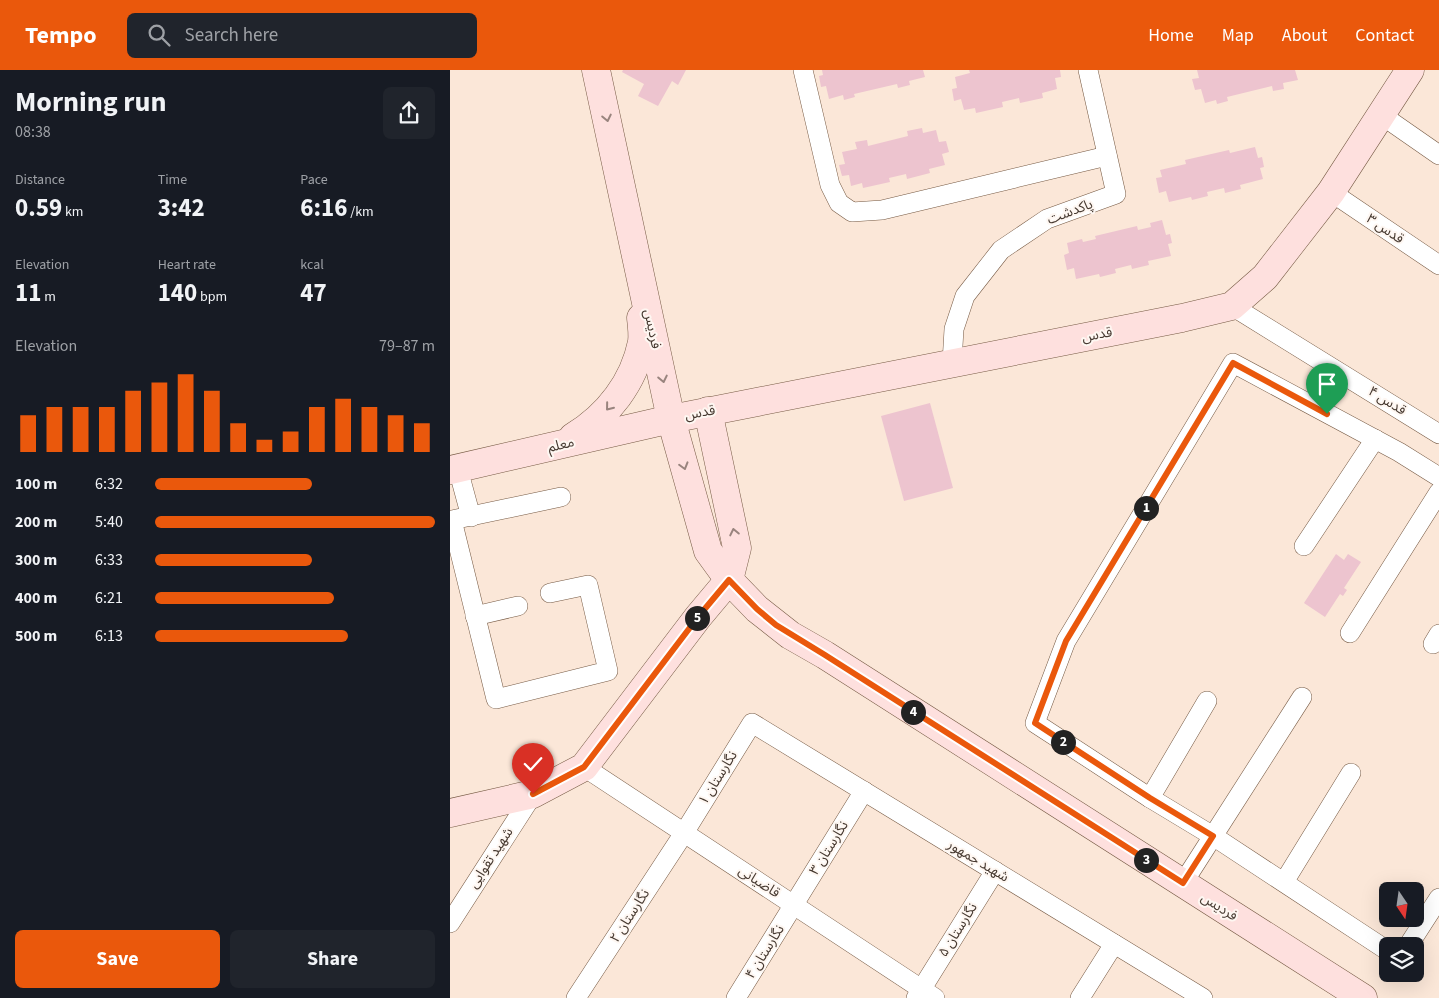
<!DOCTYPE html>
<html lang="en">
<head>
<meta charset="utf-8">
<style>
	body { margin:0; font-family:"Source Sans 3","Noto Sans Arabic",sans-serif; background:#20242c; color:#f1f3f6; height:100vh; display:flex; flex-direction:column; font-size:19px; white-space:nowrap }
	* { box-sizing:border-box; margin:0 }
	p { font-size:16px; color:#9ea1a6 }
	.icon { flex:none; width:28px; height:28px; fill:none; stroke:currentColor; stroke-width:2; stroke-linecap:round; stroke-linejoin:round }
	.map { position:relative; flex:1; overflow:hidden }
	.panel { display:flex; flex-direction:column; background:#171b24; width:450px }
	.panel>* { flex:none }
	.needle { width:32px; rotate:167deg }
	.fabs { position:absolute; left:929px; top:812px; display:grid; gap:10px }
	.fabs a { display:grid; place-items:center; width:45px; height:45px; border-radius:8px; background:#171b24; box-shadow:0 5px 20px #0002; font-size:25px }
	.pin { position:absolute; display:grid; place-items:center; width:42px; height:42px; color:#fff; margin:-51px -21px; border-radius:50% 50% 50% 0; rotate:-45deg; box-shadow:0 0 5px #0007 }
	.pin .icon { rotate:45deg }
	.km { position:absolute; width:25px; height:25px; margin:-12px; border-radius:50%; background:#222; color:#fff; font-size:14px; line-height:25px; text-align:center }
	.round { display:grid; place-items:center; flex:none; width:52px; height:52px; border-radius:8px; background:#20242c }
	.head { display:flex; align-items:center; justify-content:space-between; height:85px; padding:0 15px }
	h1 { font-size:28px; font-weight:700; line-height:38px }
	.metrics { display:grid; grid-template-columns:repeat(3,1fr); gap:8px; height:85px; padding:5px 15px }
	.metrics div { display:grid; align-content:center }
	.metrics b { font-size:25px; font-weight:700 }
	.metrics small { font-size:14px; font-weight:400 }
	.metrics p { font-size:14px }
	.chart { height:140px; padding:10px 15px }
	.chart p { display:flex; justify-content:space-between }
	.chart svg { width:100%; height:90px; margin-top:5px; stroke:#ea580c; stroke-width:6 }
	.primary-button { display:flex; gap:10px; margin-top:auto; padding:10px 15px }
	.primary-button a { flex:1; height:58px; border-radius:8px; background:#ea580c; color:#fff; font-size:20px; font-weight:700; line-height:58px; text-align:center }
	.primary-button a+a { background:#20242c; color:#f1f3f6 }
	ul { padding:0 15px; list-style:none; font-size:16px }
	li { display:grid; grid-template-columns:80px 60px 1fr; align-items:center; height:38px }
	li i { height:12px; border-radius:6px; background:#ea580c }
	header { display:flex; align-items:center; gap:30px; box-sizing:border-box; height:70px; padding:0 25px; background:#ea580c; color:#fff }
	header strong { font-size:24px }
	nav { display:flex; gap:28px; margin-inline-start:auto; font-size:18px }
	.search { width:350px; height:45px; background:#20242c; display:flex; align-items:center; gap:12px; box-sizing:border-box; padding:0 18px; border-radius:8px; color:#9ea1a6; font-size:19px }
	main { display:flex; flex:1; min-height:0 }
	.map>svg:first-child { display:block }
	.building { fill:#edc4cf }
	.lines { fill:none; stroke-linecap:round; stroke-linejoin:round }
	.street-casing { stroke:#765a44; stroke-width:20 }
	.secondary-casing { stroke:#765a44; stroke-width:29 }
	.street { stroke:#fff; stroke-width:19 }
	.secondary { stroke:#fee0de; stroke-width:28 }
	.oneway { stroke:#99847e }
	.route-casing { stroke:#fff; stroke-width:10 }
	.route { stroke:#ea580c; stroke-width:6 }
	.labels { text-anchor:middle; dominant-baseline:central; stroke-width:4; stroke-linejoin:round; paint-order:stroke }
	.street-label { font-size:14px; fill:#463930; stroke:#fef7f2 }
</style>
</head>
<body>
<header>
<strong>Tempo</strong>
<div class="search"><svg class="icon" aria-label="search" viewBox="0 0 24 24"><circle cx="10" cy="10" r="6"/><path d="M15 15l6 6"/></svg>Search here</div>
<nav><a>Home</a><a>Map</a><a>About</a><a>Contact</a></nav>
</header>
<main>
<section class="panel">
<div class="head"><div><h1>Morning run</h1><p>08:38</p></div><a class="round"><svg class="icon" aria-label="share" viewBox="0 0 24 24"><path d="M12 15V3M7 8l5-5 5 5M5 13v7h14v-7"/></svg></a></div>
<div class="metrics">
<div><p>Distance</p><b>0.59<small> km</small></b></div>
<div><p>Time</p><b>3:42</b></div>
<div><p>Pace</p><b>6:16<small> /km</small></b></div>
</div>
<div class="metrics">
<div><p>Elevation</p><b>11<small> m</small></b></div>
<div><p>Heart rate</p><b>140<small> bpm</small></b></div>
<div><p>kcal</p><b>47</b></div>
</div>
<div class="chart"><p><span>Elevation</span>79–87 m</p>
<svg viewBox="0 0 160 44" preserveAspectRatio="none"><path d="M5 44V26M15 44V22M25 44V22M35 44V22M45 44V14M55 44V10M65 44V6M75 44V14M85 44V30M95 44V38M105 44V34M115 44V22M125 44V18M135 44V22M145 44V26M155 44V30"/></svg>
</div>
<ul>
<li><b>100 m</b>6:32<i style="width:56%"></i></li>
<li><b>200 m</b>5:40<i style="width:100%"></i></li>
<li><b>300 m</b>6:33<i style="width:56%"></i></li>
<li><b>400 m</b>6:21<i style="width:64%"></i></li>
<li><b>500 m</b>6:13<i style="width:69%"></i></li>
</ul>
<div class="primary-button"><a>Save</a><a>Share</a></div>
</section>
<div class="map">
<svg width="989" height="928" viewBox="0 0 989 928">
	<rect width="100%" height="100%" fill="#fbe7d8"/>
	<g class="building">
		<polygon points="173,0 236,0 228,15 222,11 208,36 188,26 194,14 172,2"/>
		<polygon points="372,0 473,0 475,7 459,11 460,15 448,18 447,14 404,24 405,27 394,30 393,25 379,29 376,16 371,17 369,6 373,5"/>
		<polygon points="519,0 610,0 611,7 605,8 607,19 592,23 593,28 570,33 569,28 552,32 553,37 526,43 525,38 514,40 511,29 504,31 502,19 507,18 505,7 520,3"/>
		<polygon points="747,0 845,0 848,10 833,13 834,19 823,21 822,16 777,27 778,31 767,34 766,30 755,33 751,19 745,20 742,9 749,8"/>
		<polygon points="472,58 473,63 486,60 489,72 496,71 499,82 492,84 495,95 479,99 480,103 457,109 456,104 439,108 440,112 413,118 412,113 401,116 399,105 392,106 389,95 395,94 392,82 407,79 405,72 417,70 418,76 458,66 457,61"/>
		<polygon points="805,77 808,88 812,87 814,97 810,98 813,109 790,115 791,119 775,123 774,118 757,122 758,126 742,130 741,127 719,132 716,121 709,123 706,108 712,107 710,100 736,94 735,90 779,80 780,83"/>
		<polygon points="712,150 716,165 720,164 722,173 718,174 721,186 698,191 699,195 682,199 681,195 665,199 666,203 650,207 649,204 626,209 624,198 617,200 614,185 619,183 617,173 632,169 633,172 646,169 645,166 687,156 688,160 701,157 700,153"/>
		<polygon points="480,333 503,418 454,431 431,346"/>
		<polygon points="886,484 894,490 898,484 911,492 894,518 897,520 893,526 890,524 875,547 854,533"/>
	</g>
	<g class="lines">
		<defs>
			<g id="street">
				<polyline points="353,0 380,115 389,133 402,142 432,140 657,86"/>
				<polyline points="930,44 989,85"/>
				<polyline points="881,122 989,195"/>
				<polyline points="782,236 989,364"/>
				<polyline points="502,293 504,259 515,226 551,180 597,149 666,124 638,0"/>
				<polyline points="8,399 21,447"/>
				<polyline points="854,476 925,369"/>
				<polyline points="100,523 138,515 158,601 46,629 2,450 111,427"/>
				<polyline points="25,546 68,536"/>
				<polyline points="900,563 989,422"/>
				<polyline points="983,574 989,564"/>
				<polyline points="134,697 485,928"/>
				<polyline points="700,728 757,631"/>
				<polyline points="834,812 901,703"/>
				<polyline points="733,813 852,627"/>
				<polyline points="0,853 83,724"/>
				<polyline points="958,876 989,828"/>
				<polyline points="938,881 763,766 700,728 585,653 616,571 783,293 949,382 989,407"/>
				<polyline points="126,928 234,763 302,653 753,928"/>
				<polyline points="286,928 414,721"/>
				<polyline points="466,928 545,801"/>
				<polyline points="630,928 664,874"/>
			</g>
			<g id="secondary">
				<polyline points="146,0 221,349 258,481 279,510 307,539 340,565 375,585 913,928"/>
				<path d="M123,367C158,346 184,312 192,272C193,264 192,256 191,248"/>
				<polyline points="0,400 221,349 732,248 782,236 815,207 881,122 960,0"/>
				<polyline points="0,743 83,724 134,697 248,547 279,510 287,478 258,341"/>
			</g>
		</defs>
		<use href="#street" class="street-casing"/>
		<use href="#secondary" class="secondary-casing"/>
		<use href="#street" class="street"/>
		<use href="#secondary" class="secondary"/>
	</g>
	<defs><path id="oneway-chevron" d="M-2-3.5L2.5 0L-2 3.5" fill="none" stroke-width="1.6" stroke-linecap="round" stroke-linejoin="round" transform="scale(1.25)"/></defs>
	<g class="oneway">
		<use href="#oneway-chevron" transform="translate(157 48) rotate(78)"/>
		<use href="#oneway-chevron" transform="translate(213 309) rotate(78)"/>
		<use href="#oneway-chevron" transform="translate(159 337) rotate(129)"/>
		<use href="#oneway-chevron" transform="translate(234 396) rotate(74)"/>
		<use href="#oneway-chevron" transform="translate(284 462) rotate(-102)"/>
	</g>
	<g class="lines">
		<defs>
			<polyline id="route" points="83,724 134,697 248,547 279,510 307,539 326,555 375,585 733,813 763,766 700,728 585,653 616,571 783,293 877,344"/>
		</defs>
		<use href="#route" class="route-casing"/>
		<use href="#route" class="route"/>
	</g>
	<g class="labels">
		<g class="street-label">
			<text transform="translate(620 142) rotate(-21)">پاکدشت</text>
			<text transform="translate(935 159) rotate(34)">قدس ۳</text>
			<text transform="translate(202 259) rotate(78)">فردیس</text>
			<text transform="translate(647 265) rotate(-11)">قدس</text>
			<text transform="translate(937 331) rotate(32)">قدس ۴</text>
			<text transform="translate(250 343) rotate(-11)">قدس</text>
			<text transform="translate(111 375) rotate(-13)">معلم</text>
			<text transform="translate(268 708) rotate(-58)">نگارستان ۱</text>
			<text transform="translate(379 778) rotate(-58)">نگارستان ۳</text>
			<text transform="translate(41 788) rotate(-57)">شهید تقوایی</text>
			<text transform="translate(528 791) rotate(31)">شهید جمهور</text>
			<text transform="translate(309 812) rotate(33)">قاضیانی</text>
			<text transform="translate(769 837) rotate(32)">فردیس</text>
			<text transform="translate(180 846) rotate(-57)">نگارستان ۲</text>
			<text transform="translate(508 860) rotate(-58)">نگارستان ۵</text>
			<text transform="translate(315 882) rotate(-58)">نگارستان ۴</text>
		</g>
	</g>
</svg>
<div class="fabs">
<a><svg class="needle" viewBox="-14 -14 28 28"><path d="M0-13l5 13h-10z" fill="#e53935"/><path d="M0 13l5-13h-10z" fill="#9ea1a6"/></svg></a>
<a><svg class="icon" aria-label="layers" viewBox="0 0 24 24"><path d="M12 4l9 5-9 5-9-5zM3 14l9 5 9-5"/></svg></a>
</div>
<div class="pin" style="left:877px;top:344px;background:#1e9e55"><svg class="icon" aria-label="arrive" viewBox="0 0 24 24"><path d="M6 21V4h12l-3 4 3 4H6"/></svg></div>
<div class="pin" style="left:83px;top:724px;background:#d93025"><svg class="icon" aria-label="check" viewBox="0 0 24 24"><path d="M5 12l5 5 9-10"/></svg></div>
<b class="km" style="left:696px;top:438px">1</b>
<b class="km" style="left:613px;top:672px">2</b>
<b class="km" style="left:696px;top:790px">3</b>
<b class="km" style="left:463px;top:642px">4</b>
<b class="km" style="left:247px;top:548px">5</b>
</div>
</main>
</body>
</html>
